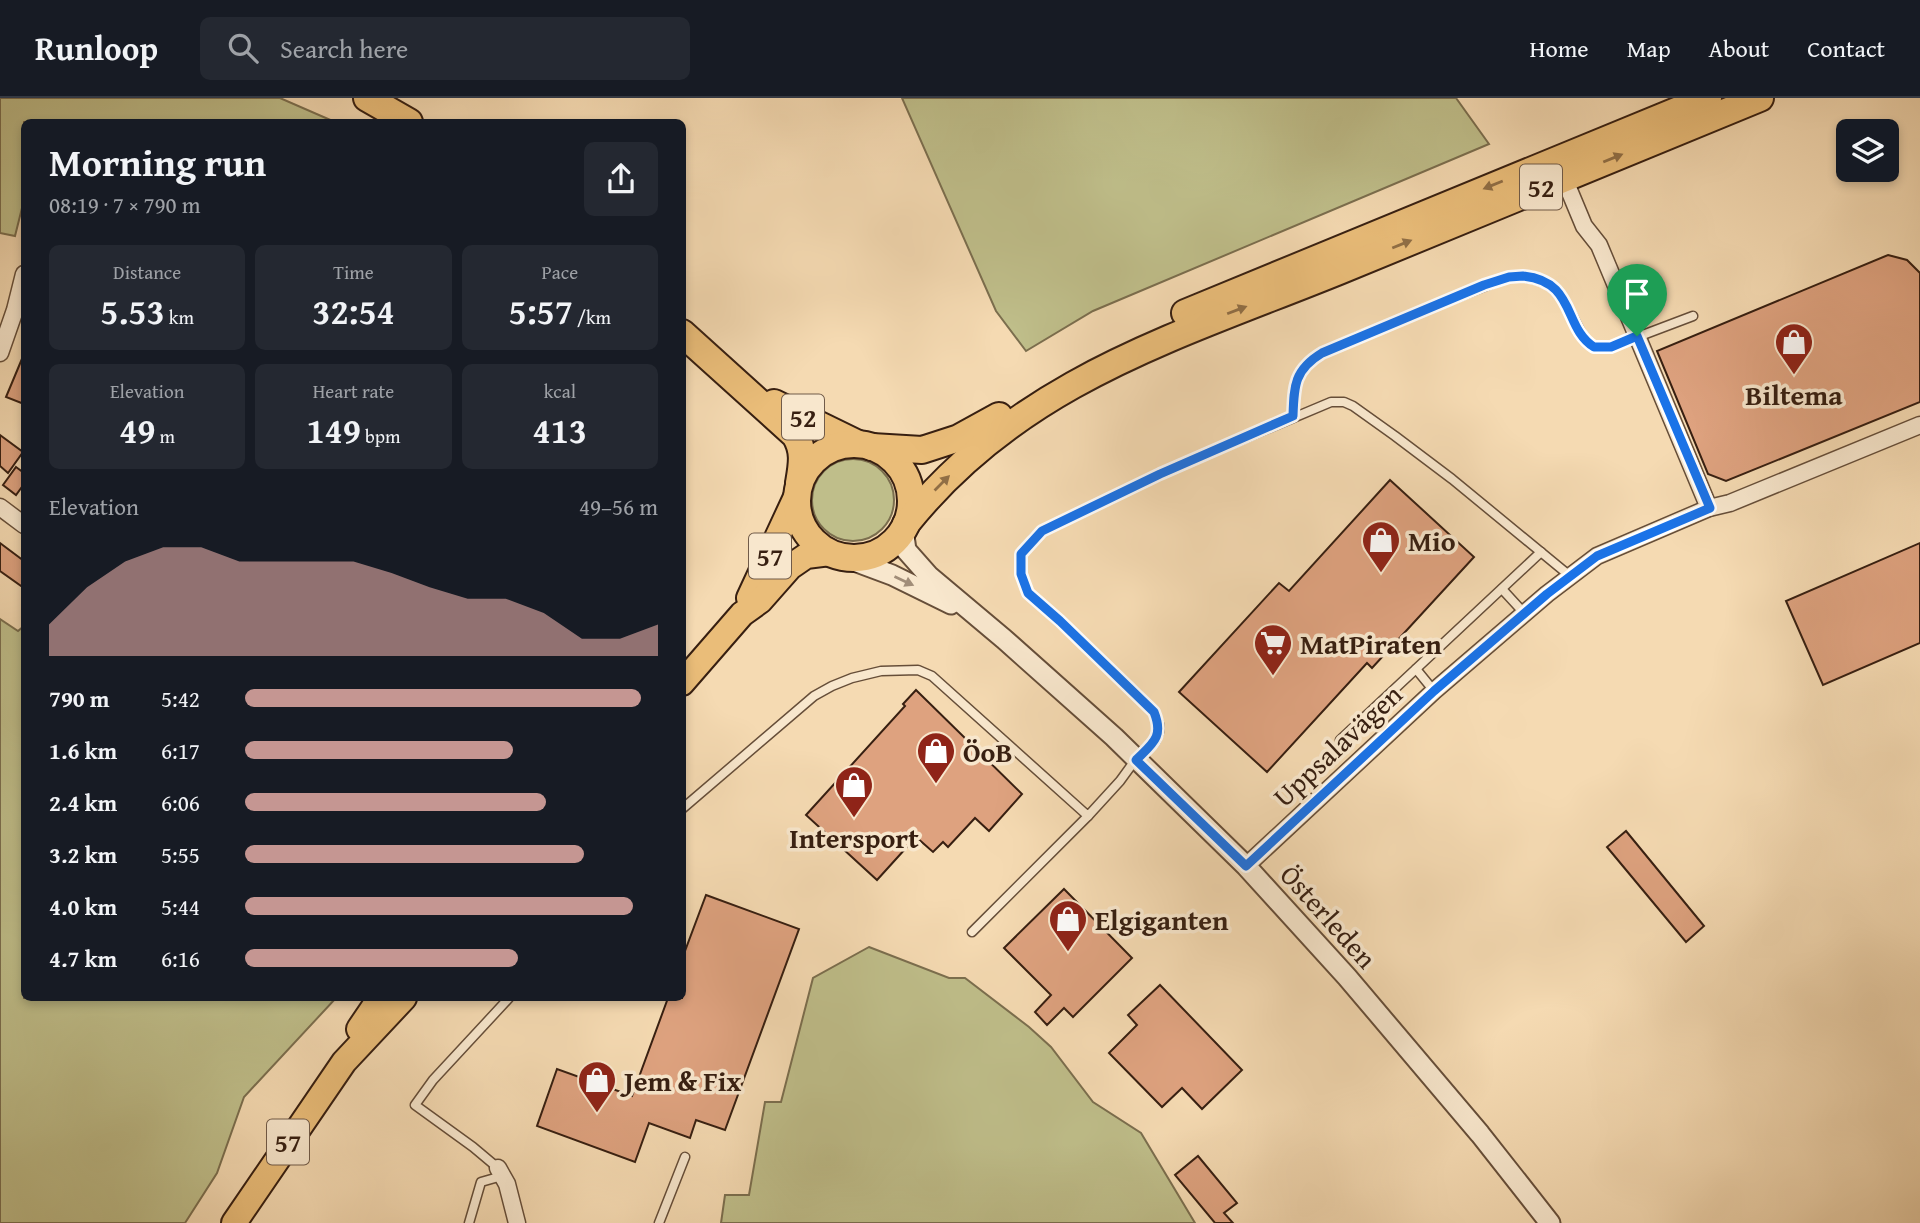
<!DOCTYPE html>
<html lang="en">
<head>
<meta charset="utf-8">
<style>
	body { margin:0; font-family:"Gentium Book Plus",serif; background:#242831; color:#f1f3f6; height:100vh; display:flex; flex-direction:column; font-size:26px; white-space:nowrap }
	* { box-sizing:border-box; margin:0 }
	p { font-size:23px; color:#9ea1a6 }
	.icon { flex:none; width:38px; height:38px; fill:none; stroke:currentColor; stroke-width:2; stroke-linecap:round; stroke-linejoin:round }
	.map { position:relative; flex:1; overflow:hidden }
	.details { position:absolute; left:21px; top:21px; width:665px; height:882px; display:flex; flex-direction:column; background:#171b24; border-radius:10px; box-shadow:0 4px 10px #0003 }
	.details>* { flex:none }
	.tools { position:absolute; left:1836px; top:21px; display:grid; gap:14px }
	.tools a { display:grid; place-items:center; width:63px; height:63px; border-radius:10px; background:#171b24; box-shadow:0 4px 10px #0003; font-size:35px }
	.pin { position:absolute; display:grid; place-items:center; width:60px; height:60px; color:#fff; margin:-72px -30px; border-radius:50% 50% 50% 0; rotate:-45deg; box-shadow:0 0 7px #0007 }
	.pin .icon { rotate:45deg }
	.round { display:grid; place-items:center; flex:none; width:74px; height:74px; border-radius:10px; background:#242831 }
	.headline { display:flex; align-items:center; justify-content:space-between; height:119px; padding:0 28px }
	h1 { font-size:38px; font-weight:600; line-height:52px }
	.stats { display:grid; grid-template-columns:repeat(3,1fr); gap:10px; height:119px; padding:7px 28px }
	.stats div { display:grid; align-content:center; border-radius:10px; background:#242831; text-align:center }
	.stats b { font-size:35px; font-weight:600 }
	.stats small { font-size:19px; font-weight:400 }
	.stats p { font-size:19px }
	.chart { height:196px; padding:14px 28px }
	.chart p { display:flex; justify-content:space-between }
	.chart svg { width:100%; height:126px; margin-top:7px; fill:#c59692; opacity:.7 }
	ul { padding:0 28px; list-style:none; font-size:23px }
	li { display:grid; grid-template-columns:112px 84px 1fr; align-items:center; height:52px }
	li i { height:18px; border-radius:9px; background:#c59692 }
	header { display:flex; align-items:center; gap:42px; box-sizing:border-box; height:98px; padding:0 35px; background:#171b24; border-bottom:2px solid #363941 }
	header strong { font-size:33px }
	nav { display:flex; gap:38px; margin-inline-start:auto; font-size:24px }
	.search { width:490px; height:63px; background:#242831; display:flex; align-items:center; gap:18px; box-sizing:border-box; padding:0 24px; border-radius:10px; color:#9ea1a6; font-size:26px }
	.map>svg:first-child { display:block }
	.green { fill:#bfbe8a; stroke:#7b6e4e; stroke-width:2 }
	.building { fill:#dea27f; stroke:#371f11; stroke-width:2 }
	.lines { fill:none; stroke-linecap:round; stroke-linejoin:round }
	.service-casing { stroke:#664e39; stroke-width:11 }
	.minor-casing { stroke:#664e39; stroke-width:19 }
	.tertiary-casing { stroke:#664e39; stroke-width:23 }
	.primary-casing { stroke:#371f11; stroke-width:28 }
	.trunk-casing { stroke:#371f11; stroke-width:30 }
	.service { stroke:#f8e7cd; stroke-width:8 }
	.minor { stroke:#f8e7cd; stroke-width:16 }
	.tertiary { stroke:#f8e7cd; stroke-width:19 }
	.primary { stroke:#eabd79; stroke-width:24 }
	.trunk { stroke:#eabd79; stroke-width:26 }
	.oneway { fill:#906e45 }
	.oneway2 { fill:#a18d78 }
	.route-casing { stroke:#fff; stroke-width:14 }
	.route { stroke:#1a73e8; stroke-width:9 }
	.labels { text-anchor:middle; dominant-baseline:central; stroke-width:7; stroke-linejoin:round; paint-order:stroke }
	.shield { fill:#f8e7cd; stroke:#715b49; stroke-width:2 }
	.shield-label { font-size:26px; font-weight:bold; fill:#371f11 }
	.poi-label { font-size:28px; font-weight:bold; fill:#371f11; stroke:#f8e7cd; text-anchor:start }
	.street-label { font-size:28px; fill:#371f11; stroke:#f8e7cd }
</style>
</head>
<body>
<header>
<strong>Runloop</strong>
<div class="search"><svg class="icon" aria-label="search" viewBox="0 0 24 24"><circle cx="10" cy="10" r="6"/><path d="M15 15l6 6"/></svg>Search here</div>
<nav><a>Home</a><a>Map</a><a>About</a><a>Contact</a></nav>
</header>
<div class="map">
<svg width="1920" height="1125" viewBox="0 0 1920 1125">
	<rect width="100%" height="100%" fill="#f5dab2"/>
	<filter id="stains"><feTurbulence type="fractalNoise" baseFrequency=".00286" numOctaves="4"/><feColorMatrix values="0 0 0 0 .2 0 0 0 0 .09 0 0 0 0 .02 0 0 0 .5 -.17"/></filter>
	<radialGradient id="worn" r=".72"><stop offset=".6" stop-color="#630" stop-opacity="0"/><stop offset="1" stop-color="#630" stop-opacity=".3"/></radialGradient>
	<g class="green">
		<polygon points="0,0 280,0 335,24 24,24 24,102 15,138 0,135"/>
		<polygon points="902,0 1456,0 1489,46 1093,213 1026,253 996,213"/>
		<circle cx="853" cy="402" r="41"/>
		<polygon points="0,521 18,533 24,528 24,900 336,900 244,999 217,1075 185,1125 0,1125"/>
		<polygon points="869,849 949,880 965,880 1029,929 1051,949 1093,1004 1141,1035 1195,1125 721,1125 725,1097 749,1097 765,1004 781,1004 813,880"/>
	</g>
	<g class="building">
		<polygon points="1888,157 1907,162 1920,175 1920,304 1726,383 1708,376 1657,253"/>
		<polygon points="24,256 24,306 6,299"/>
		<polygon points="0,337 23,354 8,375 0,368"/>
		<polygon points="16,369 24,375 24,386 16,397 3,387"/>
		<polygon points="1390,382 1474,459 1372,570 1367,565 1267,674 1179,594 1279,485 1289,493"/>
		<polygon points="0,445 24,463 24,490 0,473"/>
		<polygon points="1920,445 1920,545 1823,587 1786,503"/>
		<polygon points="916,592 1022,696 989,733 975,720 948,749 943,744 933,754 916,739 877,782 806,717 905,608 903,606"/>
		<polygon points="1626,733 1704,828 1686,844 1607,749"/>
		<polygon points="1064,791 1132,860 1073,919 1064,910 1047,927 1035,914 1051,897 1004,850"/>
		<polygon points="706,797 799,831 725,1032 696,1022 690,1040 649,1025 635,1064 537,1028 557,971 632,998 668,900 682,900 682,861"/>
		<polygon points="1160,887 1242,972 1202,1011 1182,990 1162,1009 1109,955 1137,927 1128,917"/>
		<polygon points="1198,1058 1237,1105 1224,1115 1233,1125 1215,1125 1175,1077"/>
	</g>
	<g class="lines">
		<defs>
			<g id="service">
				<path d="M1293,318L1296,283L1305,267L1314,260L1357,239L1509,179C1549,177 1561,194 1577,227C1582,236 1585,244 1594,249H1611L1693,218"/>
				<polyline points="1502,491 1525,516"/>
				<polyline points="1416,571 1434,593"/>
				<polyline points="1340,642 1541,454"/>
				<polyline points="682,711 814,598 832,588 852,580 881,573 918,572 932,578 1088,718 1120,683 1136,661 1155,644 1159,634 1159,626 1154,614 1137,596 1028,495 1021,476 1021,456 1034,440 1042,433 1160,376 1331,304 1344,304 1353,308 1395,338 1452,381 1570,478"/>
				<polyline points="972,834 1088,718"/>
				<polyline points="498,1070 473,1049 415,1007 433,982 509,900"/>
				<polyline points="469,1125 481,1084 502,1078"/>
				<polyline points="659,1125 685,1059"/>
			</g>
			<g id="minor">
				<polyline points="1564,80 1584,128 1599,147 1709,410"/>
				<polyline points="0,255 15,212 24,176"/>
				<polyline points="0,409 24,427"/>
				<polyline points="1246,768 1434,593 1547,496 1597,458 1709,410 1730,405 1920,327"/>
				<polyline points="498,1070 507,1086 517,1125"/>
			</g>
			<g id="tertiary">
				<polyline points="903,431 906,452 929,478 1004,541 1114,639 1246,768 1347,879 1480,1036 1550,1125"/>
				<polyline points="841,458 892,477 951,506"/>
			</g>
			<g id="primary">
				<polyline points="749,500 796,399"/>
				<polyline points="682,585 742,516 760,503 790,469 806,458 830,455"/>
				<polyline points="359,931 380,900"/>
				<polyline points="234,1125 344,964 404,900"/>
			</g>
			<g id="trunk">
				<polyline points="367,0 409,24"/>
				<polyline points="1185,215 1708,0"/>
				<path d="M682,235L795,337C805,353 802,367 799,385"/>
				<polyline points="774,305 858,346"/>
				<circle cx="854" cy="403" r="57"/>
				<polyline points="872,349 922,352 959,340 999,318"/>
				<path d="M906,426C1020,283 1176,239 1339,173C1479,116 1619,57 1760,0"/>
			</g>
		</defs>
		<use href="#service" class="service-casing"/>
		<use href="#minor" class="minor-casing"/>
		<use href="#tertiary" class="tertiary-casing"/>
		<use href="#primary" class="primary-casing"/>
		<use href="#trunk" class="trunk-casing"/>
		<use href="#service" class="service"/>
		<use href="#minor" class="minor"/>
		<use href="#tertiary" class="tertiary"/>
		<use href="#primary" class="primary"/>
		<use href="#trunk" class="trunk"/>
	</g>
	<defs><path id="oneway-solid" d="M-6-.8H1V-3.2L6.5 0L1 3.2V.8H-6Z" transform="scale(1.75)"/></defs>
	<g class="oneway">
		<use href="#oneway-solid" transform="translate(1613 60) rotate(-22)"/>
		<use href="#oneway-solid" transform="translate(1493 87) rotate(158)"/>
		<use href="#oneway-solid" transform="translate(1402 146) rotate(-22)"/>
		<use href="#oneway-solid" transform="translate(1237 212) rotate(-21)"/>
		<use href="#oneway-solid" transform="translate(942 385) rotate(-45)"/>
	</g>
	<use class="oneway2" href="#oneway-solid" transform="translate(904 483) rotate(25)"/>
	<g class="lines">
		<defs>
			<path id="route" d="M1523,178C1576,183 1563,230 1594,249H1611L1637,238L1710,410L1597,458L1547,496L1434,593L1246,768L1136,662C1153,645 1164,639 1154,614L1060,523L1028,495L1021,476V456L1042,433L1160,376L1293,318C1294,288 1294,272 1322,255L1484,187L1509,179Z"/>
		</defs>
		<use href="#route" class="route-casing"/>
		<use href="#route" class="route"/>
	</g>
	<defs>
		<symbol id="shop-pin" viewBox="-11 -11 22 30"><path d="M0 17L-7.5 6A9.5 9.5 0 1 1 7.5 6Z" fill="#8f2418" stroke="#f8e7cd"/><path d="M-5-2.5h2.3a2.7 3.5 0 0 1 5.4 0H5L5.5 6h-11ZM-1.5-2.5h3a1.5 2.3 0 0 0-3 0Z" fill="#fff"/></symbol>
		<symbol id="supermarket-pin" viewBox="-11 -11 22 30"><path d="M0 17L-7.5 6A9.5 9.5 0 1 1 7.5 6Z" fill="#8f2418" stroke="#f8e7cd"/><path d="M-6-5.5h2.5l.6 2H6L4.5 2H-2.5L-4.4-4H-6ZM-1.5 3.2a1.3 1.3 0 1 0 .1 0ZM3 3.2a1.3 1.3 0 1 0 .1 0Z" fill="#fff"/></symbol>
	</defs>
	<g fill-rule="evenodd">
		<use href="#shop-pin" x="1772" y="222" width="44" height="60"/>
		<use href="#shop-pin" x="1359" y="420" width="44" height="60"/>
		<use href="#supermarket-pin" x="1251" y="523" width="44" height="60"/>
		<use href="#shop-pin" x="914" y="631" width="44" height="60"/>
		<use href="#shop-pin" x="832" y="665" width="44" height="60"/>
		<use href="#shop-pin" x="1046" y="799" width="44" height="60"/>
		<use href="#shop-pin" x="575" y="960" width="44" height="60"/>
	</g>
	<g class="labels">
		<g class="shield">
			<rect x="1520" y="66.5" width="42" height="45" rx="5"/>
			<rect x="782" y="296.5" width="42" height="45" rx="5"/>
			<rect x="749" y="435.5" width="42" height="45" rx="5"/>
			<rect x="267" y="1021.5" width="42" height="45" rx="5"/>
		</g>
		<g class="shield-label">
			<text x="1541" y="89">52</text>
			<text x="803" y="319">52</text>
			<text x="770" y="458">57</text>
			<text x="288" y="1044">57</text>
		</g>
		<g class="poi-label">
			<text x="1794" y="296" text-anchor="middle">Biltema</text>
			<text x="1408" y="442">Mio</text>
			<text x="1300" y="545">MatPiraten</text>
			<text x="963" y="653">ÖoB</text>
			<text x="854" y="739" text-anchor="middle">Intersport</text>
			<text x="1095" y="821">Elgiganten</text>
			<text x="624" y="982">Jem &amp; Fix</text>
		</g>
		<g class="street-label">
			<text transform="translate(1337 647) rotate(-43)">Uppsalavägen</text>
			<text transform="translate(1329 818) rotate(48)">Österleden</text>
		</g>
	</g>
	<rect width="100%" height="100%" filter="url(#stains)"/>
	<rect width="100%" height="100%" fill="url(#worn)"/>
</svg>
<div class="tools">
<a><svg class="icon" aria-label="layers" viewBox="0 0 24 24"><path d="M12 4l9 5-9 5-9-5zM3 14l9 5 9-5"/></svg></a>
</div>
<div class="pin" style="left:1637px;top:238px;background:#1e9e55"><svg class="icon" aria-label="arrive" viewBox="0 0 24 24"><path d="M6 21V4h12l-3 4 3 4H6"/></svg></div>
<section class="details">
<div class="headline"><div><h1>Morning run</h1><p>08:19 · 7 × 790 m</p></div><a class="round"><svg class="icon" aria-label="share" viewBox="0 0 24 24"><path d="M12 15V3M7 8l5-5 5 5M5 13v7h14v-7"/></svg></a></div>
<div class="stats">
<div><p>Distance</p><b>5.53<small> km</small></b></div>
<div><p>Time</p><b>32:54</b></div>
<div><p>Pace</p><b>5:57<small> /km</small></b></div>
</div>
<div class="stats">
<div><p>Elevation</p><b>49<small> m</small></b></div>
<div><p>Heart rate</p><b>149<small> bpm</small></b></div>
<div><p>kcal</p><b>413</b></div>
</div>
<div class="chart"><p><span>Elevation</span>49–56 m</p>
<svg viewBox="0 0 160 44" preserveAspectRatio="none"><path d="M0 44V33L10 20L20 11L30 6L40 6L50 11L60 11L70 11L80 11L90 15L100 20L110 24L120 24L130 29L140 38L150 38L160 33V44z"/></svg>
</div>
<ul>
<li><b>790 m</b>5:42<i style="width:96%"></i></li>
<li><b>1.6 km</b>6:17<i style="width:65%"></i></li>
<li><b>2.4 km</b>6:06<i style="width:73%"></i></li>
<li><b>3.2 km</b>5:55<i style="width:82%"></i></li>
<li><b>4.0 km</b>5:44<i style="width:94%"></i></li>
<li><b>4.7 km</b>6:16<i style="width:66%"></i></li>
</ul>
</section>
</div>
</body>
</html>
